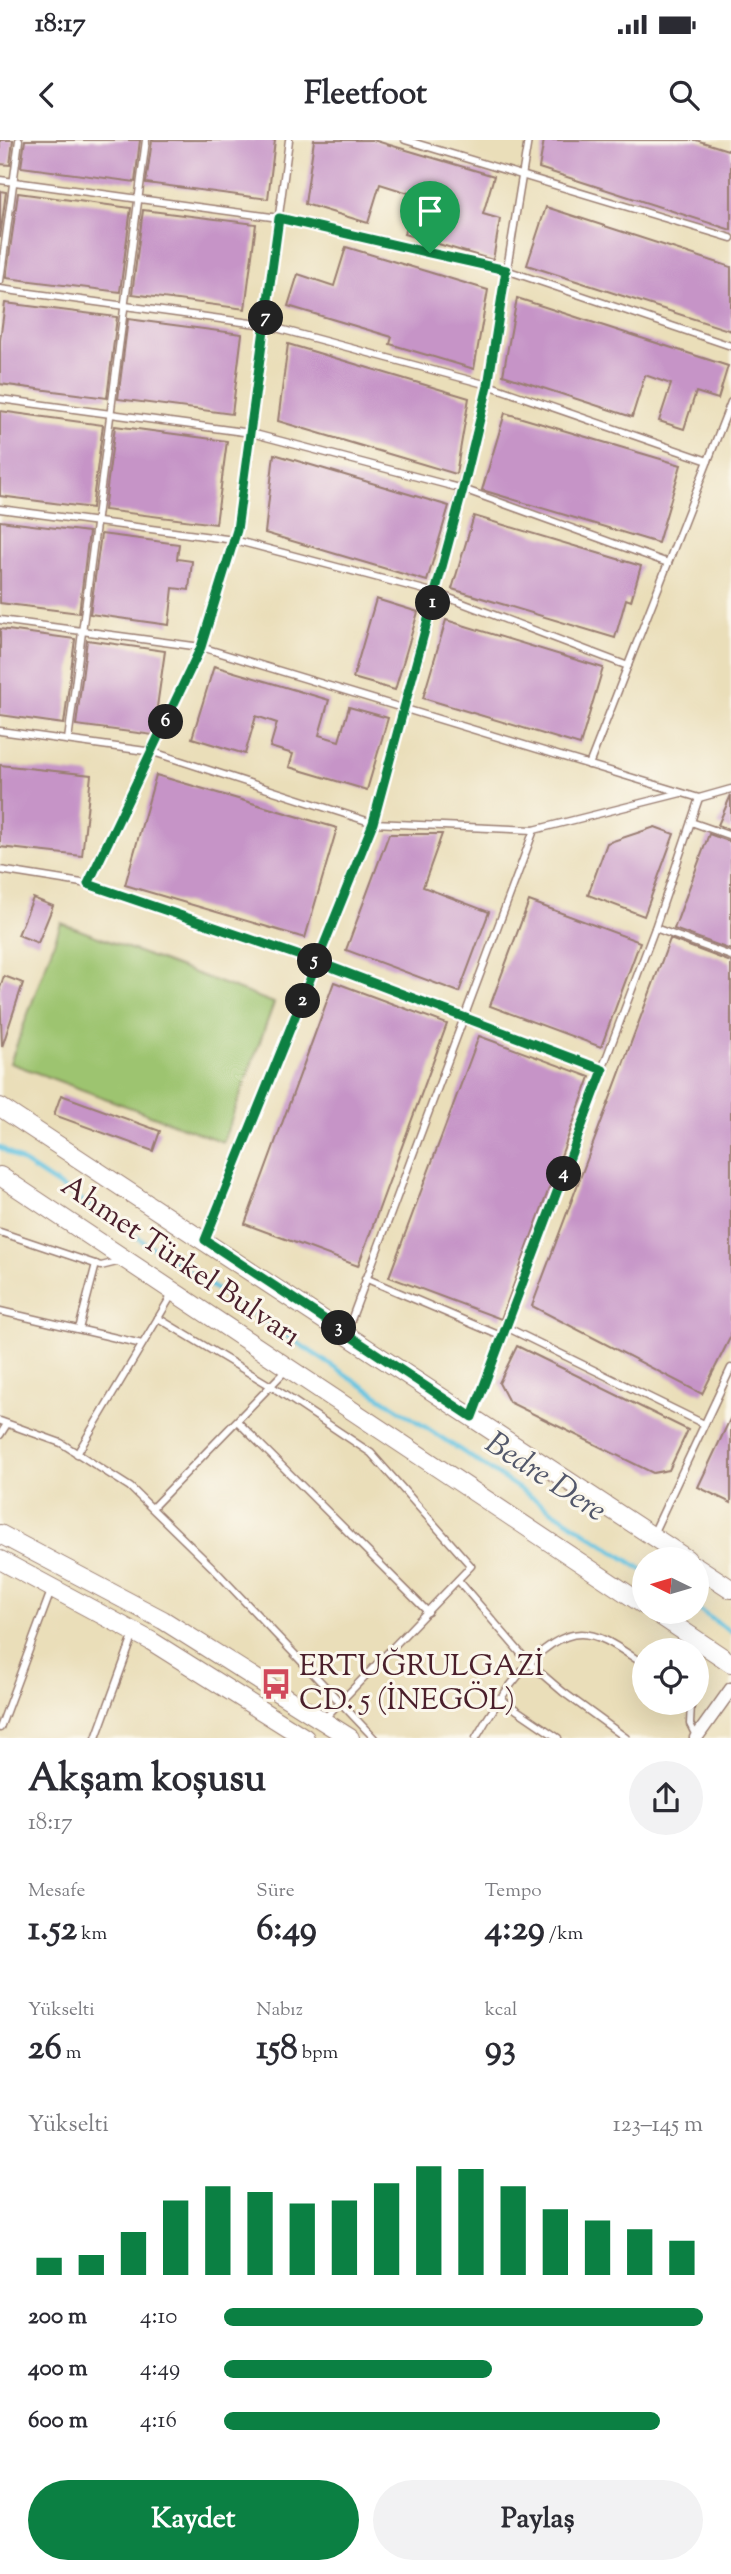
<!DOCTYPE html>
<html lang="tr">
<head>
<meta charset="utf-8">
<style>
	body { margin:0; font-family:"Sorts Mill Goudy",serif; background:#f2f2f3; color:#2b2b33; height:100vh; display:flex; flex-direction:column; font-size:26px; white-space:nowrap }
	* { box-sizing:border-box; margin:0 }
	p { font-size:23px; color:#7c7c81 }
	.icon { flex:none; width:38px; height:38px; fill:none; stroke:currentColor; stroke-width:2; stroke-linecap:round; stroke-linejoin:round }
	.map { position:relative; height:1598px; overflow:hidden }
	.details { display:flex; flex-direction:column; background:#fff; flex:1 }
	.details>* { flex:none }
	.needle { width:46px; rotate:275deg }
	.tools { position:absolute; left:632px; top:1407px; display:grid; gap:14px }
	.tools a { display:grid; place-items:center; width:77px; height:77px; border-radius:50%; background:#fff; box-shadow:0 7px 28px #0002; font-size:35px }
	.pin { position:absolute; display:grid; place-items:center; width:60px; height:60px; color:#fff; margin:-72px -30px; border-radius:50% 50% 50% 0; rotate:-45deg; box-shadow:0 0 7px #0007 }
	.pin .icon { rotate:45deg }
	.km { position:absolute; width:35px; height:35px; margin:-18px; border-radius:50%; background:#222; color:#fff; font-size:19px; line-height:35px; text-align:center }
	.round { display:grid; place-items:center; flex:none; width:74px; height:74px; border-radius:37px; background:#f2f2f3 }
	.summary { display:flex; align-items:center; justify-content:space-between; height:119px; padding:0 28px }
	h1 { font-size:38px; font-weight:700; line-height:52px }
	.figures { display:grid; grid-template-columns:repeat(3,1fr); gap:10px; height:119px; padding:7px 28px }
	.figures div { display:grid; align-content:center }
	.figures b { font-size:35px; font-weight:700 }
	.figures small { font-size:19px; font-weight:400 }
	.figures p { font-size:19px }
	.chart { height:196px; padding:14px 28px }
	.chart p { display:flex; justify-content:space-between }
	.chart svg { width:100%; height:126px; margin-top:7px; stroke:#0b8043; stroke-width:6 }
	.button { display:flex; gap:14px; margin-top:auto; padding:14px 28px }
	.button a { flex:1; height:80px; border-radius:42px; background:#0b8043; color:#fff; font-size:28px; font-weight:700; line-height:80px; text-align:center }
	.button a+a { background:#f2f2f3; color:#2b2b33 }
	ul { padding:0 28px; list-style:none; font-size:23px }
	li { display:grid; grid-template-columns:112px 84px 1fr; align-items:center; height:52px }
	li i { height:18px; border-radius:9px; background:#0b8043 }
	.status { display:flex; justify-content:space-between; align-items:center; height:49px; padding:0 35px; background:#fff; direction:ltr }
	.status svg { height:19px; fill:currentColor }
	header { display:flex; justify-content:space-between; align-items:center; height:91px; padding:0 28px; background:#fff; font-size:32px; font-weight:700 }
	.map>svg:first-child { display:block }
	.green { fill:#9dc46f; stroke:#74724d; stroke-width:2 }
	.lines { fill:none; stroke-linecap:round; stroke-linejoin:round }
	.stream { stroke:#63c3e1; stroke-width:4.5 }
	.building { fill:#c694c7 }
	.lane-casing { stroke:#9a7e72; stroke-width:9 }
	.street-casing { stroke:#9a7e72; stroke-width:15 }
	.secondary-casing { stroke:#9a7e72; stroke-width:20 }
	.lane { stroke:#fff; stroke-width:6 }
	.street { stroke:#fff; stroke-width:12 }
	.secondary { stroke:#fff; stroke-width:18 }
	.route-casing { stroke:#fff; stroke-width:14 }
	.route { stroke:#0b8043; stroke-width:9 }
	.labels { text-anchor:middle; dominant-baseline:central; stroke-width:6; stroke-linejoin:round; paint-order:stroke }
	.street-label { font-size:30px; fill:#4a1f2b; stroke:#fbf7ec }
	.poi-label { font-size:30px; fill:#4a1f2b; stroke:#fbf7ec; text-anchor:start }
	.water-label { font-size:32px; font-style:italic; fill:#53586b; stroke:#fbf7ec }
</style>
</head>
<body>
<div class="status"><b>18:17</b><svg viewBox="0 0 49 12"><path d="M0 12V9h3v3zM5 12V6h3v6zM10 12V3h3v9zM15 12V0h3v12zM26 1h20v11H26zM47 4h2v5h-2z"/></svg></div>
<header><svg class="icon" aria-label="back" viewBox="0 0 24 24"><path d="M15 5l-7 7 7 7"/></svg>Fleetfoot<svg class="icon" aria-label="search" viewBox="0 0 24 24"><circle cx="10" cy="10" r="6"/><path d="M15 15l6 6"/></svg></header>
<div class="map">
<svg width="731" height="1598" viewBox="0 0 731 1598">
	<rect width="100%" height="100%" fill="#fbf7ec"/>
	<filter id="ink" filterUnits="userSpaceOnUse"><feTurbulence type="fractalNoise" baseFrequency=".0143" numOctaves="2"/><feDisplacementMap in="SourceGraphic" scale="14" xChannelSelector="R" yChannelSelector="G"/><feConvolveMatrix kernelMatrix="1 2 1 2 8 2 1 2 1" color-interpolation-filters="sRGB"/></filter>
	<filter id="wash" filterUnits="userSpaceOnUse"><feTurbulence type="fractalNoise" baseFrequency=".00686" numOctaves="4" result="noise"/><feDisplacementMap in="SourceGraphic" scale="28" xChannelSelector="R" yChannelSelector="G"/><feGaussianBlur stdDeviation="1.57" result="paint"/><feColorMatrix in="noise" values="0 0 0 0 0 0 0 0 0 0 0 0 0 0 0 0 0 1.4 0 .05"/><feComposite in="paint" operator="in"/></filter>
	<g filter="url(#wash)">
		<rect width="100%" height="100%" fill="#eadeb9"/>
		<polygon class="green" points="61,783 274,863 223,1002 10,923"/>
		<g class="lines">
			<g class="stream">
				<polyline points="0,1007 644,1431"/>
				<polyline points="696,1468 731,1492"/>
			</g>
		</g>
		<g id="blocks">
			<g class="building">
				<polygon points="0,0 13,0 10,25 0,24"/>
				<polygon points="25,0 140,0 135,42 21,27"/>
				<polygon points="152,0 275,0 268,59 146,43"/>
				<polygon points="314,0 373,0 494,36 483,74 500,79 493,120 404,94 415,55 380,44 368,83 305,64"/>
				<polygon points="544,0 696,0 731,11 731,90 539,28"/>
				<polygon points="0,51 6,52 0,98"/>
				<polygon points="18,53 131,68 120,152 6,138"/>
				<polygon points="546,67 731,127 731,191 527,125"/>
				<polygon points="143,70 256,84 245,169 132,154"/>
				<polygon points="346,107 488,150 474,229 390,204 392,197 288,166 298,134 334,146"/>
				<polygon points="517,158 728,226 718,259 696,252 684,289 659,281 671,244 645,235 632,277 503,235"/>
				<polygon points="5,163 117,177 107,258 0,244 0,200"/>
				<polygon points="128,179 242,194 232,274 118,259"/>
				<polygon points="288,204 469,258 456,334 278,281"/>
				<polygon points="0,271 103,285 92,368 0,356"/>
				<polygon points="505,273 681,325 658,403 482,350"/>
				<polygon points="115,286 227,301 216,384 104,370"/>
				<polygon points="274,314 449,366 427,441 265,393"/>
				<polygon points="474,376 641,426 631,461 626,459 615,498 452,449"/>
				<polygon points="0,381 89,392 79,473 0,463"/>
				<polygon points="101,394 179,404 177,419 192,421 189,450 173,448 169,485 90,474"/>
				<polygon points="376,459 418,472 395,550 353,538"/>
				<polygon points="446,480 603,528 580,605 423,558"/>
				<polygon points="0,489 75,499 64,584 0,575"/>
				<polygon points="87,500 165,511 153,595 76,585"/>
				<polygon points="214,526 329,560 319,595 339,601 349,567 388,578 367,650 289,627 293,614 270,607 277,583 256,576 245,614 192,598"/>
				<polygon points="0,625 91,635 82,716 0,707"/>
				<polygon points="156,635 337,688 305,798 125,745"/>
				<polygon points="731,655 731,690 718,685"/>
				<polygon points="655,687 674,694 644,776 588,755 607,703"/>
				<polygon points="389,694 442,694 423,747 489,772 459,852 346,810"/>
				<polygon points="709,694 731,702 731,810 674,789"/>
				<polygon points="33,758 53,766 38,803 18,795"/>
				<polygon points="529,761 640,802 601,907 490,866"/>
				<polygon points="670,799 731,822 731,1196 702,1254 532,1166"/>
				<polygon points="4,836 23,843 2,907 0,848"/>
				<polygon points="334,842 447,884 358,1126 245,1084"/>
				<polygon points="479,896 590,937 501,1179 389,1137"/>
				<polygon points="61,955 160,991 153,1011 54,975"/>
				<polygon points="517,1206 688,1290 669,1330 653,1333 509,1262 499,1243"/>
				<polygon points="731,1277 731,1363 698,1347"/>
			</g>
		</g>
	</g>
	<g filter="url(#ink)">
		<use href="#blocks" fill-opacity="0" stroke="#9a7e72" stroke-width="2"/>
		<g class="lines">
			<defs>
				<g id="lane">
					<polyline points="405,0 731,98"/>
					<polyline points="0,40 279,78 506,130 731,206"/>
					<polyline points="0,141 19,0"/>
					<polyline points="0,149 265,185 488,245 708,321"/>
					<polyline points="0,259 251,293 463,349 668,423"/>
					<polyline points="0,369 234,400 436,453 628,526"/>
					<polyline points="0,480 201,507 699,658 731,649"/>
					<polyline points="0,591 153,612 373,683 534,690 681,653"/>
					<polyline points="68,600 146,0"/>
					<polyline points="589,625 731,262"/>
					<polyline points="691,682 731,696"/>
					<polyline points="0,730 88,744 201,507 237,390 289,0"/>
					<polyline points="88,744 318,822 603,930"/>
					<polyline points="655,788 731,816"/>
					<polyline points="0,1092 101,1126 121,1121"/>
					<polyline points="205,1098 373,683 488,245 528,0"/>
					<polyline points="365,1138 503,1197"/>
					<polyline points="0,1171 142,1204"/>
					<polyline points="158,1178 271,1246 371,1313 471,1426 323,1580"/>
					<polyline points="506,1187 704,1284"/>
					<polyline points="79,1189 96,1124"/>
					<polyline points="347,1191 534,690"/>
					<polyline points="473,1274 655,788 699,658"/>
					<polyline points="0,1281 61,1303 130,1347 212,1427 374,1598"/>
					<polyline points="238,1282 428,1472"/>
					<polyline points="0,1295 7,1284"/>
					<polyline points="77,1314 173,1153"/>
					<polyline points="152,1368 287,1229"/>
					<polyline points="653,1394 731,1228"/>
					<polyline points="458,1440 529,1523 563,1552 626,1598"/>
					<polyline points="499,1558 558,1598"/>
					<polyline points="691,1563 690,1584 696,1596"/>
					<polyline points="0,1588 51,1451"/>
					<polyline points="96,1598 134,1494"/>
					<path d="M476,1598C494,1566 539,1494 581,1494C604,1494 625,1513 644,1524"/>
				</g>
				<polyline id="street" points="696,1598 731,1549"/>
				<g id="secondary">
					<polyline points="0,967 687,1419"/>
					<polyline points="0,1036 644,1465"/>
					<polyline points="0,1394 163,1480 350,1598"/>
					<polyline points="0,1420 151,1501 305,1598"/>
					<polyline points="696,1426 731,1449"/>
					<polyline points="655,1472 731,1523"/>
				</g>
			</defs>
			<use href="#lane" class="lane-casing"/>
			<use href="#street" class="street-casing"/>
			<use href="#secondary" class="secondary-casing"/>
			<use href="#lane" class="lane"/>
			<use href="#street" class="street"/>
			<use href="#secondary" class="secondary"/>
		</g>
	</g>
	<g class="lines" filter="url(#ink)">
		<defs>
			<polyline id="route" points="430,113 506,130 488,246 463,349 373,683 205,1100 472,1277 603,930 318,822 88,744 201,507 237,390 279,78 430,113"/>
		</defs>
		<use href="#route" class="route-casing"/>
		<use href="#route" class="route"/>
	</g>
	<defs>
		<symbol id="bus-bare" viewBox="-9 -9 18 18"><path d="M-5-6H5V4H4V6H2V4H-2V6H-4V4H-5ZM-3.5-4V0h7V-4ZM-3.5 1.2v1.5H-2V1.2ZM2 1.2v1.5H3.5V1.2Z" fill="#d1495b" stroke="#fbf7ec" stroke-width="2.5" paint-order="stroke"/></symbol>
	</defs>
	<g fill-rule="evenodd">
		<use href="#bus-bare" x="254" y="1522" width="44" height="44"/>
	</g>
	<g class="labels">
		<g class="street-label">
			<text transform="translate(180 1122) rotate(34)">Ahmet Türkel Bulvarı</text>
		</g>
		<g class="poi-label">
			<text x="299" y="1527">ERTUĞRULGAZİ<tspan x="299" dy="34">CD. 5 (İNEGÖL)</tspan></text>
		</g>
		<g class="water-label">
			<text transform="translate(545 1338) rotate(33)">Bedre Dere</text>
		</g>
	</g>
</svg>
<div class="tools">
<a><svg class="needle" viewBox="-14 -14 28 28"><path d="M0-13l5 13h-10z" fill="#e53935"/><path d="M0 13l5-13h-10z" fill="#7c7c81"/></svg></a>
<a><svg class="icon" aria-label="locate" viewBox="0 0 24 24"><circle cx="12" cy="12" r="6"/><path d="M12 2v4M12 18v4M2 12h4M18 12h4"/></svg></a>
</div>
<div class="pin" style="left:430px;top:113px;background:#1e9e55"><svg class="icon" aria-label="arrive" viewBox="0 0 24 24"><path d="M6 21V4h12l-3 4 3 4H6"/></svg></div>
<b class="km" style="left:433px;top:463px">1</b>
<b class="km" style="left:303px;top:861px">2</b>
<b class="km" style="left:339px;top:1188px">3</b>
<b class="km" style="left:564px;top:1034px">4</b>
<b class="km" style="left:315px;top:821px">5</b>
<b class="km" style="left:166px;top:582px">6</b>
<b class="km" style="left:266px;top:178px">7</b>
</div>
<section class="details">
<div class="summary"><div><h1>Akşam koşusu</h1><p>18:17</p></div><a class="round"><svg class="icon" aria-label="share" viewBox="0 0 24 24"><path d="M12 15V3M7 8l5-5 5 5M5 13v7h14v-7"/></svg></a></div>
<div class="figures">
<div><p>Mesafe</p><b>1.52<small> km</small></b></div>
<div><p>Süre</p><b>6:49</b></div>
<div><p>Tempo</p><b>4:29<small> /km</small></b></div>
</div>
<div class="figures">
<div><p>Yükselti</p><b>26<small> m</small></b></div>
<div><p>Nabız</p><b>158<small> bpm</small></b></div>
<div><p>kcal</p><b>93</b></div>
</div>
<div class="chart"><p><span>Yükselti</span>123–145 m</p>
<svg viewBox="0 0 160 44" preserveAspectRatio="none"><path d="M5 44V38M15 44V37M25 44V29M35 44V18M45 44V13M55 44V15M65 44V19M75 44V18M85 44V12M95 44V6M105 44V7M115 44V13M125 44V21M135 44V25M145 44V28M155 44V32"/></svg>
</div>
<ul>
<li><b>200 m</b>4:10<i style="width:100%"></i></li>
<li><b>400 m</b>4:49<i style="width:56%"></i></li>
<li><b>600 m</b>4:16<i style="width:91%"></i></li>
</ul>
<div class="button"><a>Kaydet</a><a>Paylaş</a></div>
</section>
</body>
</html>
